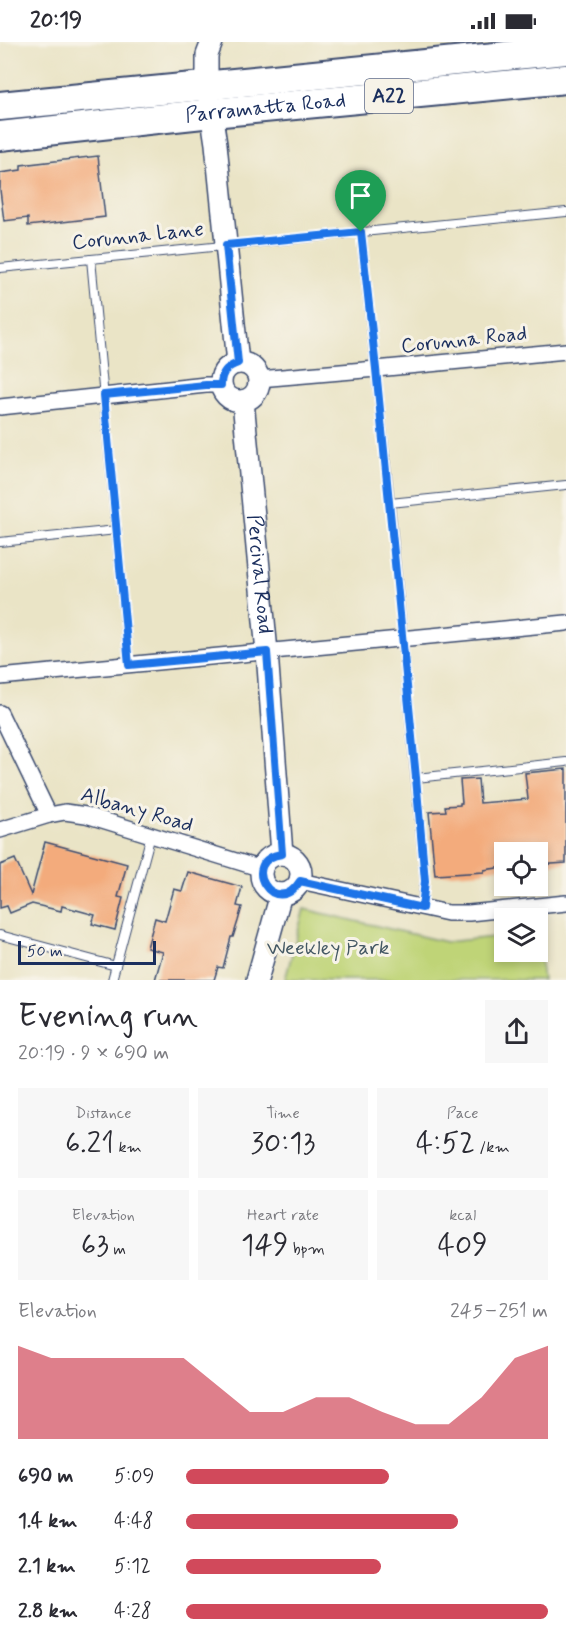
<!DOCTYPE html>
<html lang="en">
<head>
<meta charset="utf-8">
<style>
	body { margin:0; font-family:Mynerve,sans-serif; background:#f7f7f7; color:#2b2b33; height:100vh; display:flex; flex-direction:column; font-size:22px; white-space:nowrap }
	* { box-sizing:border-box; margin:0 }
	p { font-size:20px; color:#7c7c81 }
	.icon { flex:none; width:33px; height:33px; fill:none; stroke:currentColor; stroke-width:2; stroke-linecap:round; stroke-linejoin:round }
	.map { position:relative; height:938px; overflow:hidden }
	.panel { display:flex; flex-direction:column; background:#fff; flex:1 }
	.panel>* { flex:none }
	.fabs { position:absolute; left:494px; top:800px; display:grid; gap:12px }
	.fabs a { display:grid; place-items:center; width:54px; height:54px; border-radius:0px; background:#fff; box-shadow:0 3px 9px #0003; font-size:30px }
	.scale { position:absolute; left:18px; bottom:15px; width:138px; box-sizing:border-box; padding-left:6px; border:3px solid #1b2f5e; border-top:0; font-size:16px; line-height:21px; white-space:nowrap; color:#1b2f5e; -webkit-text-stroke:4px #f7f3e8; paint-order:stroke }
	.pin { position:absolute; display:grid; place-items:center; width:51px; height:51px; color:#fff; margin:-62px -26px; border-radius:50% 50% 50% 0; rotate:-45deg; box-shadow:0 0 6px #0007 }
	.pin .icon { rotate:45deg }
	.round { display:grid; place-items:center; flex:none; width:63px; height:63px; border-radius:0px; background:#f7f7f7 }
	.summary { display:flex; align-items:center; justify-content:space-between; height:102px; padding:0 18px }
	h1 { font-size:33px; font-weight:600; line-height:45px }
	.metrics { display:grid; grid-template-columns:repeat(3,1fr); gap:9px; height:102px; padding:6px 18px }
	.metrics div { display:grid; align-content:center; border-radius:0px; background:#f7f7f7; text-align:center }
	.metrics b { font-size:30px; font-weight:600 }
	.metrics small { font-size:16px; font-weight:400 }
	.metrics p { font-size:16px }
	.chart { height:168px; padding:12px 18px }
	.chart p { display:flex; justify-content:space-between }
	.chart svg { width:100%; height:108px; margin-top:6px; fill:#d1495b; opacity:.7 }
	ul { padding:0 18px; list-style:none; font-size:20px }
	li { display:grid; grid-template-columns:96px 72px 1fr; align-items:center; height:45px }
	li i { height:15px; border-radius:8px; background:#d1495b }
	.status { display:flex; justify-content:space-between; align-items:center; height:42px; padding:0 30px; background:#fff; direction:ltr }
	.status svg { height:16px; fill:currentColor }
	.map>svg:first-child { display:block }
	.green { fill:#bfd477; stroke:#6d826a; stroke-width:1.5 }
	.building { fill:#f3ab7c }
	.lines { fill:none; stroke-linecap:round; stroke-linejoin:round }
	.lane-casing { stroke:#3a4a6e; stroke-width:10 }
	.street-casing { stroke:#3a4a6e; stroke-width:18 }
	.secondary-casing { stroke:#3a4a6e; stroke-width:24 }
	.highway-casing { stroke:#3a4a6e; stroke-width:32 }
	.lane { stroke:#fff; stroke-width:8 }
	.street { stroke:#fff; stroke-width:15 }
	.secondary { stroke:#fff; stroke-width:21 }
	.highway { stroke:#fff; stroke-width:28 }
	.route-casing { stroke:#fff; stroke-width:12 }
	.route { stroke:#1a73e8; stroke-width:8 }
	.labels { text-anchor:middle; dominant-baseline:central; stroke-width:6; stroke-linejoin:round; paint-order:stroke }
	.shield { fill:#f7f3e8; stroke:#5d6a87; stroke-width:1.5 }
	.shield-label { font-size:20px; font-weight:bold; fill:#1b2f5e }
	.street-label { font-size:21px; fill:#1b2f5e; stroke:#f7f3e8 }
	.park-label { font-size:21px; fill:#445864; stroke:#f7f3e8 }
</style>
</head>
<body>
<div class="status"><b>20:19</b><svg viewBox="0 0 49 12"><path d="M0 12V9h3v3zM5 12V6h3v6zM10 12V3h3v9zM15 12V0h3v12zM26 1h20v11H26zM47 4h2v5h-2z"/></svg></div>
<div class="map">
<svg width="566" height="938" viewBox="0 0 566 938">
	<rect width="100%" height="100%" fill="#f7f3e8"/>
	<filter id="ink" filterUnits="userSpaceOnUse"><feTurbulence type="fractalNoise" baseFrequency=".0167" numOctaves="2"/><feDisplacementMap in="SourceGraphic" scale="12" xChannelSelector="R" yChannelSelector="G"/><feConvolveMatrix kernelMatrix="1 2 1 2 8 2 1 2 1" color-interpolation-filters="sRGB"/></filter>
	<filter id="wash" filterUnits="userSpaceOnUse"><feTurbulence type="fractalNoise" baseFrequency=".008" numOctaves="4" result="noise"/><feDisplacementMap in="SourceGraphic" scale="24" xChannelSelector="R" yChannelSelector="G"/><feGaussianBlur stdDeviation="1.35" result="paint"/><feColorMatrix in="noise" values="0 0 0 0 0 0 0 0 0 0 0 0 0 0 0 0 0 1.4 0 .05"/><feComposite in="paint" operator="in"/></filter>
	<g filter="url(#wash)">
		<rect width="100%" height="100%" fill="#eae4c6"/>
		<polygon class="green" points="304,867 446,900 504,894 504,909 537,909 537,890 543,938 285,938"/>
		<g id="blocks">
			<g class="building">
				<polygon points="98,114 105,175 28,184 28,176 4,179 0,148 0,131 21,128 21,123"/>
				<polygon points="566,727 566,821 537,823 537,810 504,810 504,825 484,828 484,830 435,833 429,770 446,769 445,764 460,763 460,761 462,761 460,738 478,737 480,761 528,757 525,731"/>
				<polygon points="45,800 127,822 118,855 123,856 115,888 92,882 95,873 62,864 61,869 32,862 10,871 7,864 0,866 0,823 15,817 31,853"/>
				<polygon points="188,830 242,845 237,864 242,865 238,879 233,895 231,895 223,926 218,925 214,938 155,938 163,910 147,906 155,876 165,879 174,847 182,849"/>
			</g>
		</g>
	</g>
	<g filter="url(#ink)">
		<use href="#blocks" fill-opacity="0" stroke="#3a4a6e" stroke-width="1.5"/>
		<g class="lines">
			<defs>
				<g id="lane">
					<polyline points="361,190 390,461 425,839 421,866"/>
					<polyline points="91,217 129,623"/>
					<polyline points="0,226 566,170"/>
					<polyline points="390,461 566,443"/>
					<polyline points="0,500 117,488"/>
					<polyline points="416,736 566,720"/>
					<polyline points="0,893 116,924"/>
					<polyline points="112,938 151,793"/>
				</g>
				<g id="street">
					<polyline points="259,337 376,327 566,309"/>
					<polyline points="0,365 206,343 221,343"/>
					<polyline points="0,635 566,581"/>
					<polyline points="0,671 49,773"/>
					<polyline points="0,788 49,773 65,770 86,773 262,827"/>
					<polyline points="300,839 448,871 469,871 566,861"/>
				</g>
				<g id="secondary">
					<polyline points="212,0 207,13 207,43 216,102 238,321"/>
					<circle cx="240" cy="340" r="19"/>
					<path id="s1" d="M243,359L267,610L282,812"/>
					<circle cx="281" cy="832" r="20"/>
					<polyline points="257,938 281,852"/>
				</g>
				<g id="highway">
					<polyline points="0,64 566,8"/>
					<path id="s2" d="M0,94L212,71L566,37"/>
				</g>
			</defs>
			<use href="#lane" class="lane-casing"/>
			<use href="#street" class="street-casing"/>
			<use href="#secondary" class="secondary-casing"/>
			<use href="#highway" class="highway-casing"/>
			<use href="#lane" class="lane"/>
			<use href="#street" class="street"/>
			<use href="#secondary" class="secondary"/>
			<use href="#highway" class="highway"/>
		</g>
	</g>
	<g class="lines" filter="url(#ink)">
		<defs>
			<path id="route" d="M361,190L376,327L416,736L425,839L422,866L300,839C275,879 237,818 282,812L267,610L129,623L104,353L206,343H221C221,330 227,325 238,321L226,203Z"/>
		</defs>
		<use href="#route" class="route-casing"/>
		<use href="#route" class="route"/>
	</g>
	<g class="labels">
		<rect class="shield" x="365" y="37" width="48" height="34" rx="4.5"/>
		<g class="shield-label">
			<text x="389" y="54">A22</text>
		</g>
		<g class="street-label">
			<text stroke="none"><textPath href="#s2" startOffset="267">Parramatta Road</textPath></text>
			<text transform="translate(138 194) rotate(-6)">Corunna Lane</text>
			<text transform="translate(464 298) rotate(-6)">Corunna Road</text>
			<text stroke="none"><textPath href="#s1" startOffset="174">Percival Road</textPath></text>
			<text transform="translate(137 768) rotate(16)">Albany Road</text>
		</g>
		<g class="park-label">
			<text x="328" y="906">Weekley Park</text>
		</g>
	</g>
</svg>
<div class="fabs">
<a><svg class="icon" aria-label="locate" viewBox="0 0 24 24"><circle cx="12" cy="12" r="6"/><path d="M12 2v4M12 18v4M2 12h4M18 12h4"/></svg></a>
<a><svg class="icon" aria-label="layers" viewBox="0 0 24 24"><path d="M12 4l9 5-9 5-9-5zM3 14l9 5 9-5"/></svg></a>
</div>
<div class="scale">50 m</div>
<div class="pin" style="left:361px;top:190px;background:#1e9e55"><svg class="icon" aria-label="arrive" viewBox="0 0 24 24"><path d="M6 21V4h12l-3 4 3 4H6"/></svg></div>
</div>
<section class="panel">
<div class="summary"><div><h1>Evening run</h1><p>20:19 · 9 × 690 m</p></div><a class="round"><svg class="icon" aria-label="share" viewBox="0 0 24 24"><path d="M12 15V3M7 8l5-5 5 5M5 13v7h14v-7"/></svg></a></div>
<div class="metrics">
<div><p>Distance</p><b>6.21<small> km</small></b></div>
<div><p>Time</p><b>30:13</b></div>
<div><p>Pace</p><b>4:52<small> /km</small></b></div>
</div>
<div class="metrics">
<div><p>Elevation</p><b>63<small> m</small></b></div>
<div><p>Heart rate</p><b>149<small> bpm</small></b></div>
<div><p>kcal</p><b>409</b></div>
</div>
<div class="chart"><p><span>Elevation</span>245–251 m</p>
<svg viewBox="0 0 160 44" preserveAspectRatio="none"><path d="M0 44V6L10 11L20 11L30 11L40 11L50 11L60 22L70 33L80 33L90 27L100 27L110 33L120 38L130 38L140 27L150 11L160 6V44z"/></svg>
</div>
<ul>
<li><b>690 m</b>5:09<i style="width:56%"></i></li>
<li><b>1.4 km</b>4:48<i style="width:75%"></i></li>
<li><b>2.1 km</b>5:12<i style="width:54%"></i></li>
<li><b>2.8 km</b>4:28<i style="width:100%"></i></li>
</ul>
</section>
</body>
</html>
